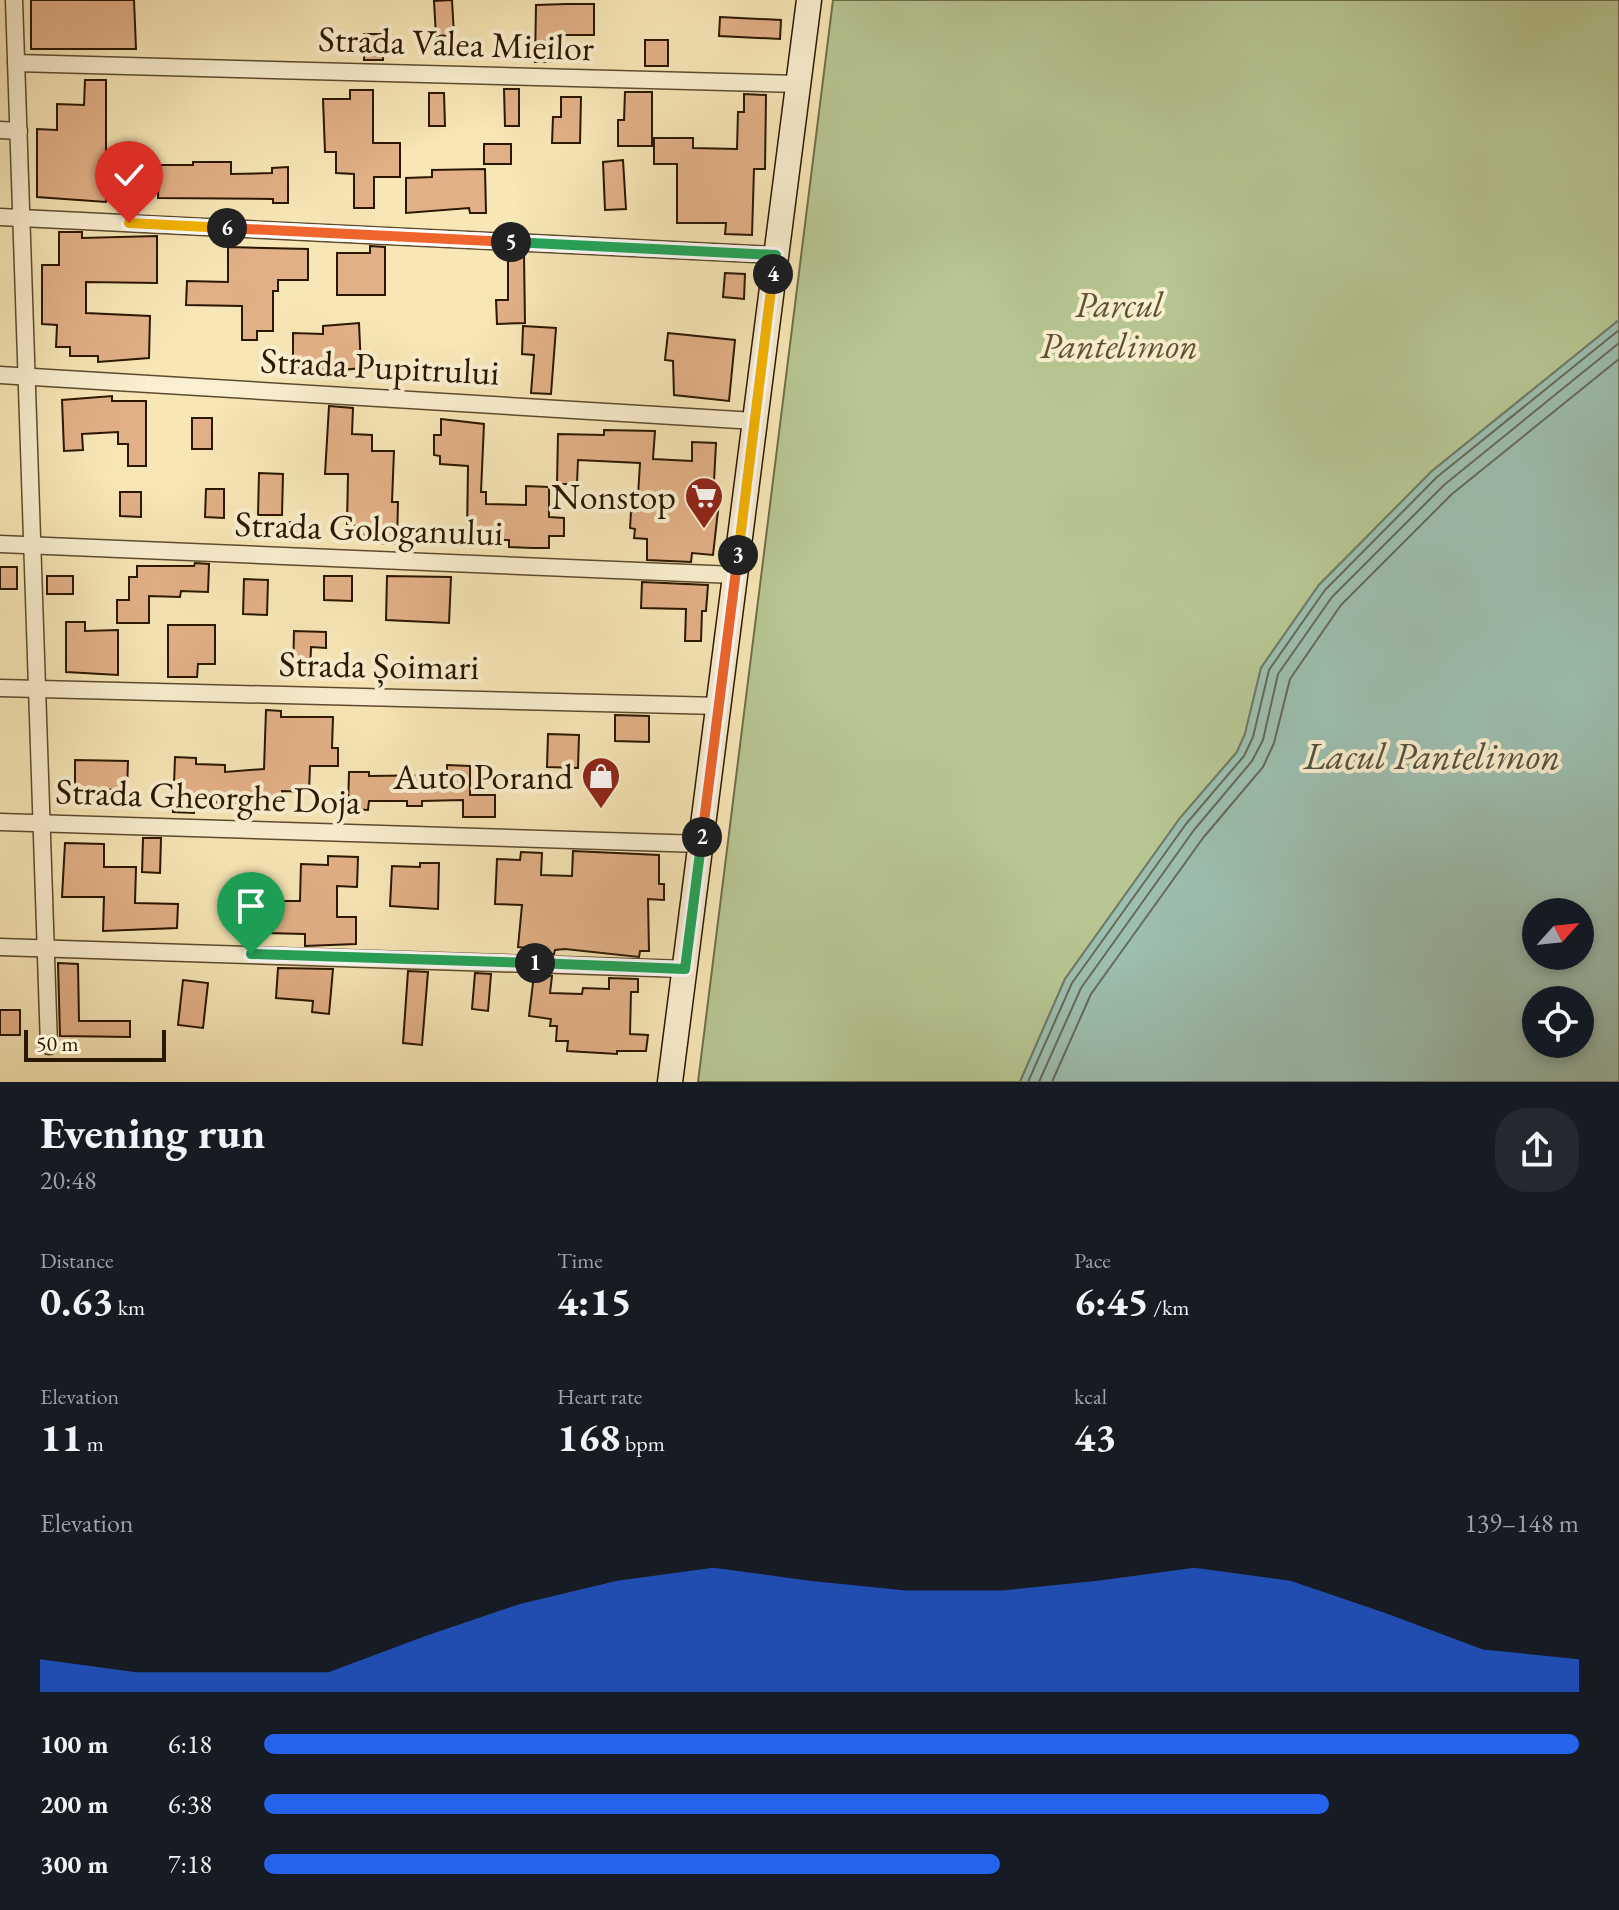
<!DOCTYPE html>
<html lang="en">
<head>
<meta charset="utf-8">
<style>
	body { margin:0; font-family:"EB Garamond",serif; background:#242831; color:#f1f3f6; height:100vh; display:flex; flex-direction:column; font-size:30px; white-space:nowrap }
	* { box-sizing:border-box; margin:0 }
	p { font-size:26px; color:#9ea1a6 }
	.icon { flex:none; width:44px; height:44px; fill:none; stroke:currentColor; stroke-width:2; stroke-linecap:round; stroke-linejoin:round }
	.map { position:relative; height:1082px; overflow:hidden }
	.panel { display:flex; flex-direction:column; background:#171b24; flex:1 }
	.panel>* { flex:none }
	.needle { width:52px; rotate:63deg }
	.buttons { position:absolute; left:1522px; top:898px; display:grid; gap:16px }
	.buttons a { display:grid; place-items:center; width:72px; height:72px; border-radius:50%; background:#171b24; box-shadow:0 4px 12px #0003; font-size:40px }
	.scale { position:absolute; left:24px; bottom:20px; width:142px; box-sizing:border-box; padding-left:8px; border:4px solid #2a1700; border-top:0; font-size:22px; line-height:28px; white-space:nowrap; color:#2a1700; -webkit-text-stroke:6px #faefd0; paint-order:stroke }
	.pin { position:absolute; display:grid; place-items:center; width:68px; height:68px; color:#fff; margin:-82px -34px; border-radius:50% 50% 50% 0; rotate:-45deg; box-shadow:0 0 8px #0007 }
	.pin .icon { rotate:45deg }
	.km { position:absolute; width:40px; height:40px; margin:-20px; border-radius:50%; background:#222; color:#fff; font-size:22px; line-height:40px; text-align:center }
	.round { display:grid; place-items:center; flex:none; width:84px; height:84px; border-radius:32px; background:#242831 }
	.head { display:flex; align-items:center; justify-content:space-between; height:136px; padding:0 40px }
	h1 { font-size:44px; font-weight:700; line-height:60px }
	.metrics { display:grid; grid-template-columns:repeat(3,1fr); gap:12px; height:136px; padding:8px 40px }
	.metrics div { display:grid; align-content:center }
	.metrics b { font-size:40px; font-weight:700 }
	.metrics small { font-size:22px; font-weight:400 }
	.metrics p { font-size:22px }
	.chart { height:224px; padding:16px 40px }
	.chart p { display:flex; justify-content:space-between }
	.chart svg { width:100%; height:144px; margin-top:8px; fill:#2563eb; opacity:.7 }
	ul { padding:0 40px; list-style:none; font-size:26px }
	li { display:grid; grid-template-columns:128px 96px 1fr; align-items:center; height:60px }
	li i { height:20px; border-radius:10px; background:#2563eb }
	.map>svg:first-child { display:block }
	.green { fill:#b7c692; stroke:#706e49; stroke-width:2 }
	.water { fill:#9dbfb0; stroke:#6f7c6a; stroke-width:2; fill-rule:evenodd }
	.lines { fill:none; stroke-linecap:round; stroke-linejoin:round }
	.shore { stroke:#646b58; stroke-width:2 }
	.building { fill:#e2b087; stroke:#2a1700; stroke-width:2 }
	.street-casing { stroke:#5d4b2e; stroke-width:19 }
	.secondary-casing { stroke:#2a1700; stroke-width:27 }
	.street { stroke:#faefd0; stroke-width:16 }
	.secondary { stroke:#faefd0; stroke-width:24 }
	.split-1-casing { stroke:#fff; stroke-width:16 }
	.split-2-casing { stroke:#fff; stroke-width:16 }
	.split-3-casing { stroke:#fff; stroke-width:16 }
	.split-4-casing { stroke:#fff; stroke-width:16 }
	.split-5-casing { stroke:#fff; stroke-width:16 }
	.split-6-casing { stroke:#fff; stroke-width:16 }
	.split-7-casing { stroke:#fff; stroke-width:16 }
	.split-1 { stroke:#22a559; stroke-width:10 }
	.split-2 { stroke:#22a559; stroke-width:10 }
	.split-3 { stroke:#f0652b; stroke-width:10 }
	.split-4 { stroke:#f5b400; stroke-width:10 }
	.split-5 { stroke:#22a559; stroke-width:10 }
	.split-6 { stroke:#f0652b; stroke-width:10 }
	.split-7 { stroke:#f5b400; stroke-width:10 }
	.labels { text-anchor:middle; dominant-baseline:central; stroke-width:8; stroke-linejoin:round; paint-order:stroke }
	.street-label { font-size:36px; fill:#2a1700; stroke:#faefd0 }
	.park-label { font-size:36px; font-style:italic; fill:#5b5433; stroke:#faefd0 }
	.poi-label { font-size:36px; fill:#2a1700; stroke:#faefd0; text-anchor:end }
	.water-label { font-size:38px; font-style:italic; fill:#52523e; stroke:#faefd0 }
</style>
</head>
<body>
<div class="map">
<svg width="1619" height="1082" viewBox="0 0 1619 1082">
	<rect width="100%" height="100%" fill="#f7e6b6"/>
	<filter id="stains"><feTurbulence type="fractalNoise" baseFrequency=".0025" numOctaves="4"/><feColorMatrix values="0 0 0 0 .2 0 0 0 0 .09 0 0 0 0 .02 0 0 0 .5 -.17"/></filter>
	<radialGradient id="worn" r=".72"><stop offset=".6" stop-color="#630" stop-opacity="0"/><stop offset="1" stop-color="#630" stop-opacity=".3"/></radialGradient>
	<polygon class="green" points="833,0 1619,0 1619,320 1432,471 1319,585 1261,668 1245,734 1237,752 1180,818 1065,979 1020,1082 698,1082"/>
	<path class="water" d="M1619,320V1082H1020L1065,979L1180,818L1237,752L1245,734L1261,668L1319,585L1432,471ZM1536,912H1580V956H1536ZM1536,1000H1580V1044H1536Z"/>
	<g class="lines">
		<g class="shore">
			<polyline points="1028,1082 1072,983 1186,824 1244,756 1253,737 1269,670 1325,590 1437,477 1619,330"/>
			<polyline points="1039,1082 1081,988 1194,830 1252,761 1263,740 1278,674 1332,597 1444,485 1619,343"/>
			<polyline points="1052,1082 1091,994 1203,838 1263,767 1274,743 1290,679 1341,605 1452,494 1619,359"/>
		</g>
	</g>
	<g class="building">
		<polygon points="31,0 134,0 136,49 31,49"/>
		<polygon points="452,0 454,35 436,36 434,1"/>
		<polygon points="567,4 594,4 594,35 553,35 553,62 535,62 536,5"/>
		<polygon points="720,17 781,20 780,39 719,36"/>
		<rect x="364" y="34" width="19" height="26"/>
		<rect x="645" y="40" width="23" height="26"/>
		<polygon points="85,80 106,80 106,202 37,197 37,129 57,130 57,104 84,105"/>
		<polygon points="504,89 519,89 519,126 505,126"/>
		<polygon points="350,90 373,90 373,143 400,143 400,177 374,177 374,208 354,208 354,174 336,173 336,152 325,152 323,99 350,99"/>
		<polygon points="625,92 652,92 652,146 618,146 618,120 624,120"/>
		<polygon points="429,93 444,93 445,126 429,126"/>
		<polygon points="744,94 766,95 765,169 754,169 752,235 725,234 726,223 677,223 677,164 654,164 654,138 693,138 693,148 737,149 738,112 744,112"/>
		<polygon points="561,97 581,97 580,143 552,143 553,117 561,117"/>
		<rect x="484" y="144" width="27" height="20"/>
		<polygon points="623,160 626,209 605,210 603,162"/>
		<polygon points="193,162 231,162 231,174 272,173 272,168 288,167 288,203 273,203 273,199 158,198 159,165 193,165"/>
		<polygon points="485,169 486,213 470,213 469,208 406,213 406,178 432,177 432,170"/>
		<polygon points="59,232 82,232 82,238 157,236 157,283 86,282 86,313 150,316 149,358 98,362 98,356 70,356 70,347 56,347 57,325 42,324 42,265 59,265"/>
		<polygon points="370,246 385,247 385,295 337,295 337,253 370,253"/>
		<polygon points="228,247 308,249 308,280 278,280 278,291 273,291 273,331 257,331 257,340 242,340 242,306 186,305 187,281 228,282"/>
		<polygon points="508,253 524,254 525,323 497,324 496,300 508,300"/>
		<polygon points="725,273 745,274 744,299 723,297"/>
		<polygon points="359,323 361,368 324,372 324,369 293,368 293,333 323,334 323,326"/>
		<polygon points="523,326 556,328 551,394 531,393 534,355 522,354"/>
		<polygon points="668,333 735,340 729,401 674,395 673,361 665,360"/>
		<polygon points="112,396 112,401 146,401 146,466 128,466 128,444 118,444 118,432 82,434 83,450 64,451 62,400"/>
		<polygon points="329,406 353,408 352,434 372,435 372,451 394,451 392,502 398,502 397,544 379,543 379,535 354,535 354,524 347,524 348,474 325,474"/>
		<rect x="192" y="418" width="20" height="31"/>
		<polygon points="441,419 484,424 481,492 486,492 486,504 526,505 526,486 549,487 549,517 564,518 564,536 549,536 549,548 533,548 509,547 509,540 491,540 491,535 467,535 468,466 440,464 440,456 434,455 434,435 441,435"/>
		<polygon points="604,430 655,431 653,459 692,461 692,442 716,443 713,501 719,502 713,555 692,553 691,562 647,560 647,539 634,538 635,529 630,528 631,512 637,512 640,463 578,460 577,484 557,484 558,434 604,435"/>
		<polygon points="259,473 283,474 282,515 258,515"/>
		<polygon points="206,489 224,489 224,518 205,517"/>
		<polygon points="120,492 141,492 141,517 120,516"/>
		<polygon points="284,522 313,523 312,540 283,538"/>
		<polygon points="195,563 209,564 208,592 181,591 180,597 149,596 149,623 117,623 117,600 129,600 129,577 137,577 137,566 194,566"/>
		<rect x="0" y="567" width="17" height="22"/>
		<rect x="47" y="576" width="26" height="18"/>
		<polygon points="324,576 352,576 352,601 324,600"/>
		<polygon points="387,576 451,577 449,623 386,620"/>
		<polygon points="244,579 268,580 267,615 243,614"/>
		<polygon points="642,582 708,585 706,611 702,611 701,641 685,641 686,609 641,608"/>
		<polygon points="66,622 85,622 85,631 118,630 118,675 66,672"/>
		<polygon points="168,625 215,625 215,664 198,664 197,677 168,677"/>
		<polygon points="294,631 326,632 326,648 311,647 310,675 293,674"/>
		<polygon points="266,710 281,711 281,717 333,717 332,748 338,748 338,766 310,766 309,792 282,791 282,804 194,802 194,813 173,812 175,757 196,758 196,764 225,765 225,772 264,769"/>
		<polygon points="615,715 649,716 649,742 615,741"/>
		<polygon points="548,734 579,735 578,768 547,767"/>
		<polygon points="75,760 128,761 127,790 75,789"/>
		<polygon points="447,765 470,766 470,795 495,795 495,817 463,817 463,800 422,801 422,806 407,806 407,801 369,801 368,810 348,809 349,772 369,772 369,776 447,775"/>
		<polygon points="143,838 161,838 160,873 142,872"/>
		<polygon points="65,843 104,844 104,867 136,867 135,903 178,904 177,928 103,931 104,897 62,897"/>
		<polygon points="573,851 659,855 659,884 664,884 664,900 648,899 649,951 640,951 639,957 565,949 555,950 554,954 536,953 537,949 518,947 522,905 495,904 497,859 520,860 521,852 542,853 541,875 572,876"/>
		<polygon points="328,856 358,857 357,887 337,886 337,917 356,917 356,944 305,946 305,934 265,933 266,901 300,901 301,864 328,865"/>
		<polygon points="420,863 439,863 438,909 390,906 392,866 420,867"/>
		<polygon points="58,963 78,964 79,1021 130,1021 130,1037 60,1036"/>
		<polygon points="278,968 333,969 329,1014 312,1012 313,1001 276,998"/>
		<polygon points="408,971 428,972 422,1045 403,1043"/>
		<polygon points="475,973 491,974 488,1011 472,1009"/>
		<polygon points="534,975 552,976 550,993 582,994 583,988 609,989 609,978 638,979 638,992 631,992 630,1034 648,1035 646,1051 617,1051 617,1054 567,1051 568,1041 556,1041 557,1026 550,1026 551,1019 529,1016"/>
		<polygon points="183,980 208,983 203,1028 178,1025"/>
		<rect x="0" y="1010" width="20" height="25"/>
	</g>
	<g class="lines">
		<defs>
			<g id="street">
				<polyline points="14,0 49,1046"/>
				<polyline points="16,63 798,84"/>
				<polyline points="0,130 19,131"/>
				<polyline points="0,217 776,255"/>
				<polyline points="0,375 755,421"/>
				<polyline points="0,544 735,575"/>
				<polyline points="0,688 719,706"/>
				<polyline points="0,822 702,844"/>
				<polyline points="0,947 685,969"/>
			</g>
			<polyline id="secondary" points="670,1082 809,0"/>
		</defs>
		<use href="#street" class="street-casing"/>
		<use href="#secondary" class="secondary-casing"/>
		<use href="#street" class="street"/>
		<use href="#secondary" class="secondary"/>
	</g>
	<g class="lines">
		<defs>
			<polyline id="split-1" points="251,954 535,963"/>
			<polyline id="split-2" points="535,963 685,969 702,837"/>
			<polyline id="split-3" points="702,837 738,555"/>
			<polyline id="split-4" points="738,555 773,274"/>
			<polyline id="split-5" points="511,242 776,255 773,274"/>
			<polyline id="split-6" points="227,228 511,242"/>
			<polyline id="split-7" points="129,223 227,228"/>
		</defs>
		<use href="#split-1" class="split-1-casing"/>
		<use href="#split-2" class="split-2-casing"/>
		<use href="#split-3" class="split-3-casing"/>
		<use href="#split-4" class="split-4-casing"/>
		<use href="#split-5" class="split-5-casing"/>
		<use href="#split-6" class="split-6-casing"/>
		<use href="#split-7" class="split-7-casing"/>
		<use href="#split-1" class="split-1"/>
		<use href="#split-2" class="split-2"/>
		<use href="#split-3" class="split-3"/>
		<use href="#split-4" class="split-4"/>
		<use href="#split-5" class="split-5"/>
		<use href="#split-6" class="split-6"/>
		<use href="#split-7" class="split-7"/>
	</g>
	<defs>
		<symbol id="supermarket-pin" viewBox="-11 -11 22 30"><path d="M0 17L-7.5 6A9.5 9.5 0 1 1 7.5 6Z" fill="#8f2418" stroke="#faefd0"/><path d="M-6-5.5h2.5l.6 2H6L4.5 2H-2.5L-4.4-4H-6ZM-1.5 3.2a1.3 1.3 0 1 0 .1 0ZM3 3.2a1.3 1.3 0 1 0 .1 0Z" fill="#fff"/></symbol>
		<symbol id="shop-pin" viewBox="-11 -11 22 30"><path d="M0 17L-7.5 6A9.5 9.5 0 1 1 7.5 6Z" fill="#8f2418" stroke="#faefd0"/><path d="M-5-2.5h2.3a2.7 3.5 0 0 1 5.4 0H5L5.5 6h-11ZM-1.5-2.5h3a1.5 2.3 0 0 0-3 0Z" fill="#fff"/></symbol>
	</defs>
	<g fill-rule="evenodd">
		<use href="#supermarket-pin" x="682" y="474" width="44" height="60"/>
		<use href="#shop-pin" x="579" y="754" width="44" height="60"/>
	</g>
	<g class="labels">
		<g class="street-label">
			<text transform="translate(456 43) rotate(2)">Strada Valea Mieilor</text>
			<text transform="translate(380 366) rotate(3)">Strada Pupitrului</text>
			<text transform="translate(369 528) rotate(2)">Strada Gologanului</text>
			<text transform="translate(379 665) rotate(1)">Strada Șoimari</text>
			<text transform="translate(208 796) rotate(2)">Strada Gheorghe Doja</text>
		</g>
		<g class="park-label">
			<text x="1119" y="304">Parcul<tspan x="1119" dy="41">Pantelimon</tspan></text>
		</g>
		<g class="poi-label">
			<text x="676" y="496">Nonstop</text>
			<text x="573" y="776">Auto Porand</text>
		</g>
		<g class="water-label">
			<text x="1432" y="755">Lacul Pantelimon</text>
		</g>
	</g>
	<rect width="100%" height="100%" filter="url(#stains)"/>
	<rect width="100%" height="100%" fill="url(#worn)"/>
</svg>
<div class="buttons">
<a><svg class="needle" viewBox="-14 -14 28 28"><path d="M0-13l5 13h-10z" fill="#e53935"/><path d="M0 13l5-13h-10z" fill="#9ea1a6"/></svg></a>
<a><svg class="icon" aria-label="locate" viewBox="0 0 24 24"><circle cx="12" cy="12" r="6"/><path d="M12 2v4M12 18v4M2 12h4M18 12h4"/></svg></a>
</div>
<div class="scale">50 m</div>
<div class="pin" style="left:251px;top:954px;background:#1e9e55"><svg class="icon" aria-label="arrive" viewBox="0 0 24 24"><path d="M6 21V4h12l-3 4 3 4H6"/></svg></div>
<div class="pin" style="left:129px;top:223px;background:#d93025"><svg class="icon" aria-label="check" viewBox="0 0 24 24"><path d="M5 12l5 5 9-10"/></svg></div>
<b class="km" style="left:535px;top:963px">1</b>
<b class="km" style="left:702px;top:837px">2</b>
<b class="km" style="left:738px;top:555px">3</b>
<b class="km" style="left:773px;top:274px">4</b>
<b class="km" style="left:511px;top:242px">5</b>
<b class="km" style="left:227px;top:228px">6</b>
</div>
<section class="panel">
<div class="head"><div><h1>Evening run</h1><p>20:48</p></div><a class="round"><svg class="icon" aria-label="share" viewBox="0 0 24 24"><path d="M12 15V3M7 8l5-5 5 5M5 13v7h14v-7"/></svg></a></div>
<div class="metrics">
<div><p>Distance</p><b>0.63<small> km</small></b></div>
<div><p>Time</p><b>4:15</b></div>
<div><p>Pace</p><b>6:45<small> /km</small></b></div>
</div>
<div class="metrics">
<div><p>Elevation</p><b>11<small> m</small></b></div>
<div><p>Heart rate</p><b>168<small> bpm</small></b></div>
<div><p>kcal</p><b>43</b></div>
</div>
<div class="chart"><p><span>Elevation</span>139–148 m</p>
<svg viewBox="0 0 160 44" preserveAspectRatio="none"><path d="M0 44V34L10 38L20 38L30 38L40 27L50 17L60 10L70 6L80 10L90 13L100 13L110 10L120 6L130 10L140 20L150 31L160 34V44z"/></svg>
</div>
<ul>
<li><b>100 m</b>6:18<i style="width:100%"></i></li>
<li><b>200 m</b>6:38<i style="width:81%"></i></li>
<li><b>300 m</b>7:18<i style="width:56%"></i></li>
</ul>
</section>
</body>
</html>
